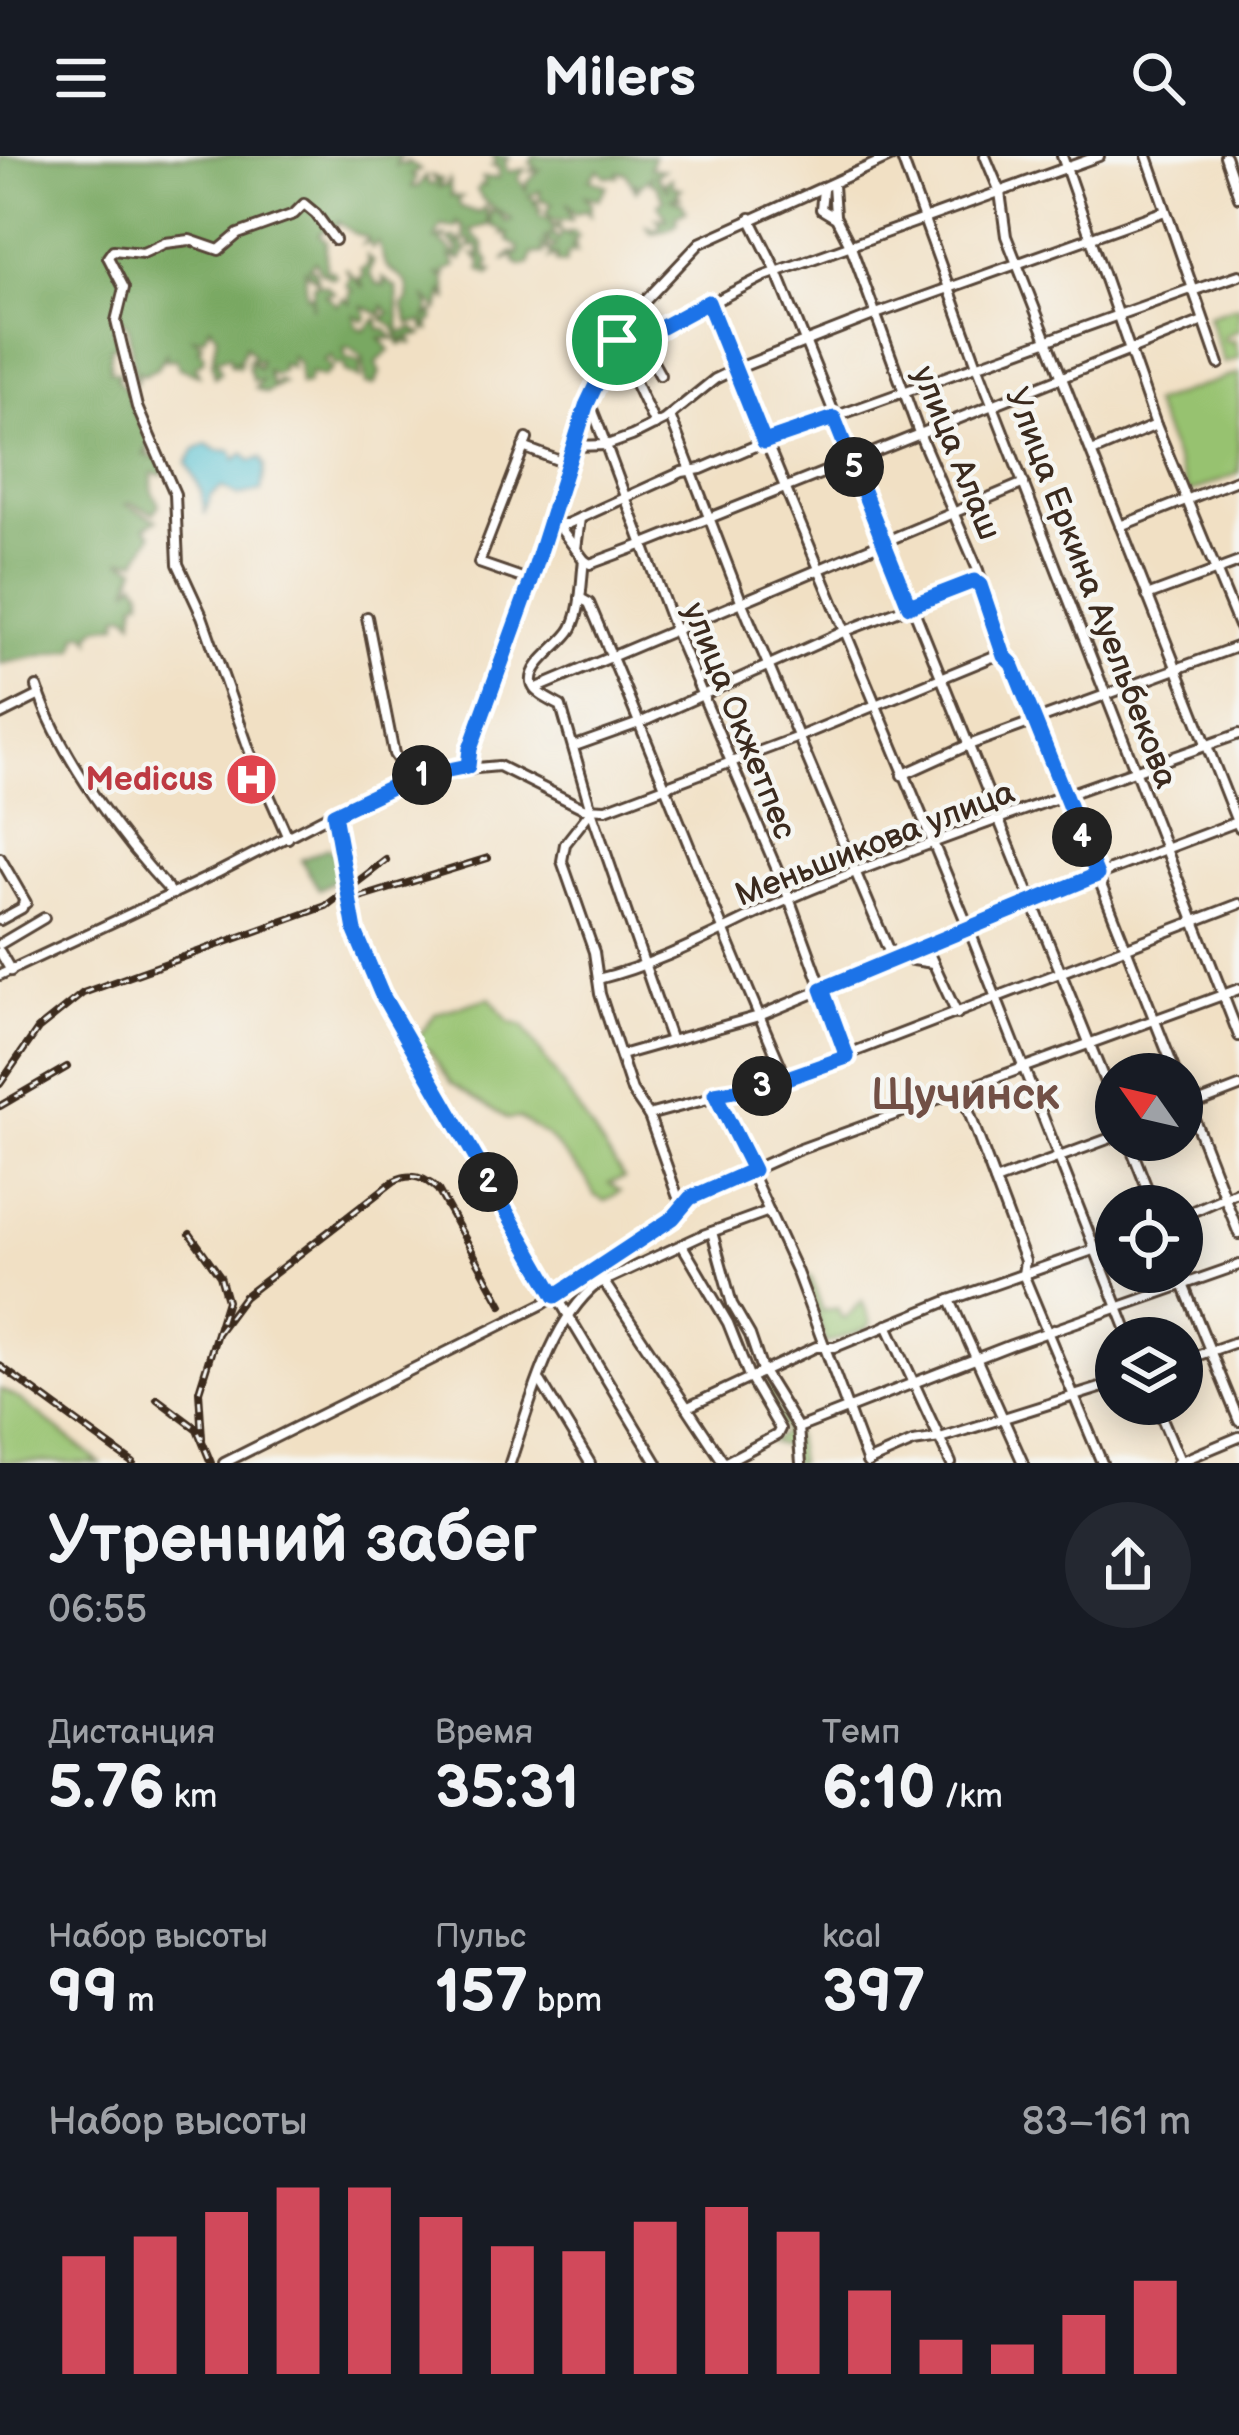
<!DOCTYPE html>
<html lang="ru">
<head>
<meta charset="utf-8">
<style>
	body { margin:0; font-family:"Balsamiq Sans",sans-serif; background:#242831; color:#f1f3f6; height:100vh; display:flex; flex-direction:column; font-size:45px; white-space:nowrap }
	* { box-sizing:border-box; margin:0 }
	p { font-size:39px; color:#9ea1a6 }
	.icon { flex:none; width:66px; height:66px; fill:none; stroke:currentColor; stroke-width:2; stroke-linecap:round; stroke-linejoin:round }
	.map { position:relative; height:1307px; overflow:hidden }
	.panel { display:flex; flex-direction:column; background:#171b24; flex:1 }
	.panel>* { flex:none }
	.needle { width:78px; rotate:304deg }
	.buttons { position:absolute; left:1095px; top:897px; display:grid; gap:24px }
	.buttons a { display:grid; place-items:center; width:108px; height:108px; border-radius:50%; background:#171b24; box-shadow:0 6px 30px #0003; font-size:60px }
	.pin { position:absolute; display:grid; place-items:center; width:102px; height:102px; color:#fff; margin:-51px; border:6px solid #fff; border-radius:50%; box-shadow:0 3px 12px #0007 }
	.km { position:absolute; width:60px; height:60px; margin:-30px; border-radius:50%; background:#222; color:#fff; font-size:33px; line-height:60px; text-align:center }
	.round { display:grid; place-items:center; flex:none; width:126px; height:126px; border-radius:63px; background:#242831 }
	.summary { display:flex; align-items:center; justify-content:space-between; height:204px; padding:0 48px }
	h1 { font-size:66px; font-weight:700; line-height:90px }
	.figures { display:grid; grid-template-columns:repeat(3,1fr); gap:18px; height:204px; padding:12px 48px }
	.figures div { display:grid; align-content:center }
	.figures b { font-size:60px; font-weight:700 }
	.figures small { font-size:33px; font-weight:400 }
	.figures p { font-size:33px }
	.chart { height:336px; padding:24px 48px }
	.chart p { display:flex; justify-content:space-between }
	.chart svg { width:100%; height:216px; margin-top:12px; stroke:#d1495b; stroke-width:6 }
	header { display:flex; justify-content:space-between; align-items:center; height:156px; padding:0 48px; background:#171b24; font-size:54px; font-weight:700 }
	.map>svg:first-child { display:block }
	.green { fill:#97c26f; stroke:#697646; stroke-width:3 }
	.forest { fill:#79a862; stroke:#5a6940; stroke-width:3 }
	.water { fill:#54c0cf; stroke:#487576; stroke-width:3 }
	.lines { fill:none; stroke-linecap:round; stroke-linejoin:round }
	.minor-casing { stroke:#564537; stroke-width:14 }
	.minor { stroke:#fff; stroke-width:8 }
	.rail-casing { stroke:#3b2a1e; stroke-width:8 }
	.rail { stroke:#f6f6f2; stroke-width:3; stroke-dasharray:9; stroke-linecap:butt }
	.route-casing { stroke:#fff; stroke-width:24 }
	.route { stroke:#1a73e8; stroke-width:15 }
	.labels { text-anchor:middle; dominant-baseline:central; stroke-width:9; stroke-linejoin:round; paint-order:stroke }
	.street-label { font-size:33px; fill:#3b2a1e; stroke:#f6f6f2 }
	.health-label { font-size:33px; font-weight:bold; fill:#be3a42; stroke:#f6f6f2; text-anchor:end }
	.district-label { font-size:45px; font-weight:bold; fill:#725046; stroke:#f6f6f2 }
</style>
</head>
<body>
<header><svg class="icon" aria-label="menu" viewBox="0 0 24 24"><path d="M4 6h16M4 12h16M4 18h16"/></svg>Milers<svg class="icon" aria-label="search" viewBox="0 0 24 24"><circle cx="10" cy="10" r="6"/><path d="M15 15l6 6"/></svg></header>
<div class="map">
<svg width="1239" height="1307" viewBox="0 0 1239 1307">
	<rect width="100%" height="100%" fill="#f6f6f2"/>
	<filter id="ink" filterUnits="userSpaceOnUse"><feTurbulence type="fractalNoise" baseFrequency=".00833" numOctaves="2"/><feDisplacementMap in="SourceGraphic" scale="24" xChannelSelector="R" yChannelSelector="G"/><feConvolveMatrix kernelMatrix="1 2 1 2 8 2 1 2 1" color-interpolation-filters="sRGB"/></filter>
	<filter id="wash" filterUnits="userSpaceOnUse"><feTurbulence type="fractalNoise" baseFrequency=".004" numOctaves="4" result="noise"/><feDisplacementMap in="SourceGraphic" scale="48" xChannelSelector="R" yChannelSelector="G"/><feGaussianBlur stdDeviation="2.7" result="paint"/><feColorMatrix in="noise" values="0 0 0 0 0 0 0 0 0 0 0 0 0 0 0 0 0 1.4 0 .05"/><feComposite in="paint" operator="in"/></filter>
	<g filter="url(#wash)">
		<rect width="100%" height="100%" fill="#f1e0c4"/>
		<g class="green">
			<polygon points="1239,150 1239,174 1224,180 1226,186 1234,184 1239,202 1224,207 1208,160"/>
			<polygon points="1239,217 1239,317 1189,337 1152,247"/>
			<polygon points="490,842 509,866 523,870 624,1022 609,1027 620,1035 606,1045 595,1040 585,1021 547,980 519,962 508,963 451,927 429,894 415,885 436,857"/>
			<polygon points="804,1118 811,1121 823,1155 838,1152 840,1160 846,1162 862,1145 871,1167 867,1173 826,1187"/>
			<polygon points="760,1218 772,1234 779,1258 794,1274 799,1307 792,1307 784,1290 770,1286 785,1276 752,1221"/>
			<polygon points="0,1233 21,1244 100,1307 0,1305"/>
		</g>
		<g class="forest">
			<path d="M0,0H403L398,2L396,12L399,7L407,9V5L420,14L411,19L416,22L412,31H418L426,20L428,28L433,29L436,25L430,19L442,24L438,31L446,30L449,24L451,40L462,41L458,44L461,51L479,57L485,50L489,69L470,74L484,89V98L490,106L486,112L493,115L489,119L480,114L481,105L474,99L480,100L477,89L469,92L472,84L466,85L463,71L457,67L456,72L441,70L435,84L447,79L441,86L456,99L459,95L448,84L455,81L458,89L461,83L466,96L461,104L450,100L456,110L445,115L446,120L437,118L445,124L449,145L443,136L439,154L424,140L430,151L426,161L435,155L433,164L428,167L431,176L429,172L425,175L423,166L409,168L403,149L408,144C410,120 399,124 385,109L378,86L372,92L369,86L363,88L368,82L353,77L338,65L334,78L327,72L319,78L326,85V115L331,114L336,120L332,122L321,116L315,105L309,111L315,114L318,125L305,114L307,140L311,139L312,153L314,128L326,129L334,137L325,138L337,149L343,142L350,147L349,137L353,135L346,129L350,120L345,111L364,133L359,122L364,120L361,113L368,110L367,100L373,106L370,118L377,128L385,130L383,122L397,132L400,177L414,172L422,179L408,181L413,186L411,188L402,183L404,188L400,189L394,171L382,163L390,157L383,150L382,159L363,151L367,161L364,165L354,159L357,171L365,174L377,162L379,173L386,174L394,183L380,182L390,194L376,207L380,217L374,229L366,228L363,202L349,191L344,193L346,202L360,205V223L344,215V208L334,209L331,200L324,204L332,213L323,221L310,217L307,228L300,229L298,206L291,200V212L282,207V215L275,219L267,215L273,231L278,224L284,227L266,237L255,232L262,224L253,225L248,210L254,207L259,213L260,204L248,205L253,199L245,190L241,202L235,205L241,206L239,211L231,209L229,200L217,203L221,216L215,221L212,207L217,179L210,170L204,182H193L203,189L199,193L204,198L203,205L195,210L199,219L179,212L176,203L166,204V198L157,212L144,219L139,215L136,229L128,170L117,161L113,173L119,189L111,190L110,215L120,217L117,223L131,239L129,246L150,285L143,301L149,295L150,302L157,300L164,314L162,319L152,317V336L159,348L154,357L130,347L126,349L157,364L145,371L152,379L137,404H120L136,411L128,433L136,425L142,434V443L136,446L133,465L127,458L119,459L118,468L98,471L91,478V484L85,477L78,479L75,493L0,508Z"/>
			<polygon points="492,0 511,1 505,3 507,16 525,13 518,22 526,34 527,27 540,14 531,15 536,10 530,7 533,0 654,0 650,12 664,14 656,19 668,35 665,25 671,22 673,30 682,33 676,37 680,41 670,42 682,47 686,55 676,60 678,66 673,71 652,78 647,70 657,74 661,67 656,62 668,64 658,49 664,44 656,29 650,26 651,20 641,29 635,27 639,32 636,35 626,17 618,16 618,21 605,20 599,13 590,23 607,30 599,43 585,40 591,48 590,59 586,54 575,58 567,46 572,64 554,64 546,57 552,48 540,42 540,35 529,40 539,46 534,47 542,54 538,55 540,60 550,63 551,69 560,68 560,75 554,71 553,77 544,82 550,94 556,90 546,85 548,81 555,79 558,84 563,76 570,81 568,76 573,75 579,81 574,83 576,90 571,90 577,96 568,97 565,108 556,106 557,99 550,102 552,98 542,89 544,97 532,98 530,108 522,110 515,106 514,99 504,105 512,96 518,98 518,91 508,85 508,78 502,79 503,75 491,69 490,54 500,58 506,66 512,64 483,44 477,34 480,29 485,30 482,22 498,22 499,12 492,10 496,8"/>
			<polygon points="328,692 334,696 341,721 319,733 301,704"/>
		</g>
		<polygon class="water" points="207,288 217,294 232,295 235,304 244,297 251,305 261,302 265,310 261,335 238,340 222,331 211,340 205,358 201,334 187,307 195,293"/>
	</g>
	<g filter="url(#ink)">
		<g class="lines">
			<defs>
				<g id="minor">
					<polyline points="901,0 977,209 1239,880"/>
					<polyline points="985,0 1000,36 1006,80 1239,671"/>
					<polyline points="1062,0 1156,269 1239,470"/>
					<polyline points="1147,0 1219,208"/>
					<polyline points="1225,0 1239,41"/>
					<polyline points="833,29 835,59"/>
					<polyline points="823,34 821,53 836,62 851,91 919,277 978,414 1004,500 1012,508 1036,564 1176,918"/>
					<polyline points="750,62 777,116 1116,953"/>
					<polyline points="1192,135 1239,119"/>
					<polyline points="708,146 969,773 1130,1182"/>
					<polyline points="618,183 640,183 765,120 1099,0"/>
					<polyline points="640,183 660,219"/>
					<polyline points="628,185 627,209 655,269"/>
					<polyline points="586,250 592,253 598,268 674,472 789,742 847,901"/>
					<polyline points="670,260 742,447 893,805"/>
					<polyline points="527,283 479,407 531,425"/>
					<polyline points="574,290 607,289 632,280 664,264 715,223 736,213 876,158 1165,55"/>
					<polyline points="523,291 568,308"/>
					<polyline points="1092,296 1156,269"/>
					<polyline points="549,368 567,368 682,316 701,313 764,286 1191,133"/>
					<path d="M558,369L584,404C581,426 582,452 572,472C564,488 529,507 532,527C533,537 552,545 561,550L591,654L671,885"/>
					<polyline points="1120,370 1239,323"/>
					<polyline points="576,393 580,362"/>
					<polyline points="584,404 590,408 644,388 1203,165"/>
					<polyline points="1147,440 1239,406"/>
					<path d="M580,442L589,447C657,605 717,765 786,922"/>
					<polyline points="367,461 394,598 410,622"/>
					<path d="M37,531C60,601 123,685 173,738"/>
					<polyline points="535,533 1024,327"/>
					<polyline points="0,559 40,539"/>
					<polyline points="575,590 642,566 843,476 980,423"/>
					<polyline points="468,610 469,593 531,425 586,250 630,161 700,87 892,0"/>
					<polyline points="902,619 966,590 1239,490"/>
					<polyline points="591,655 565,688 562,705 594,796 600,838 632,935 649,960 677,1039 684,1048"/>
					<polyline points="334,658 355,775 381,837 457,974 657,1307"/>
					<polyline points="288,682 250,596 202,460 178,408 175,338 137,251 116,165 124,132 108,101 113,94 143,97 165,87 190,84 219,94 238,78 294,58 304,48 316,58 335,84"/>
					<polyline points="0,702 26,747"/>
					<polyline points="0,764 22,752 24,745"/>
					<polyline points="0,788 44,762"/>
					<polyline points="926,791 957,858"/>
					<polyline points="0,796 11,815"/>
					<polyline points="900,802 933,807"/>
					<polyline points="0,819 217,717 364,641 433,616 499,610 583,652 606,653 798,581 992,501 1004,500"/>
					<path d="M598,823C675,804 744,760 817,731C956,676 1098,628 1239,578"/>
					<polyline points="621,899 759,860 1097,719 1239,665"/>
					<polyline points="1182,932 1239,1078"/>
					<polyline points="961,935 1025,1105 1023,1118 1102,1307"/>
					<polyline points="715,938 796,1114 868,1307"/>
					<polyline points="1182,953 1239,931"/>
					<polyline points="648,959 786,922 1239,748"/>
					<polyline points="1128,984 1154,1050"/>
					<polyline points="995,1025 1116,980"/>
					<polyline points="1182,1060 1239,1035"/>
					<polyline points="712,1076 732,1148 750,1179 762,1214 798,1272 801,1307"/>
					<polyline points="682,1089 728,1167 749,1220 780,1273 777,1279 724,1307"/>
					<polyline points="1178,1116 1239,1265"/>
					<polyline points="602,1123 724,1307"/>
					<polyline points="950,1144 1023,1307"/>
					<polyline points="887,1169 951,1307"/>
					<polyline points="1182,1205 1239,1185"/>
					<polyline points="541,1226 590,1307"/>
					<polyline points="1156,1248 1181,1307"/>
					<polyline points="688,1251 816,1191 835,1191 950,1144 1116,1086"/>
					<polyline points="798,1272 1011,1189 1239,1109"/>
					<polyline points="867,1306 913,1286 940,1282 1116,1227"/>
					<polyline points="224,1307 543,1148 673,1062 690,1042 795,995 1239,833"/>
					<path d="M510,1307C530,1249 549,1167 597,1128L703,1079L769,1055"/>
					<polyline points="1177,1307 1239,1281"/>
				</g>
			</defs>
			<use href="#minor" class="minor-casing"/>
			<use href="#minor" class="minor"/>
			<defs>
				<g id="rail">
					<polyline points="343,747 488,702"/>
					<polyline points="0,928 38,873 83,837 326,750 386,704"/>
					<polyline points="0,950 67,911"/>
					<polyline points="190,1078 220,1120 227,1145 199,1235 202,1282"/>
					<path d="M218,1176L244,1141L394,1025C411,1016 425,1021 438,1034L502,1149"/>
					<polyline points="0,1210 133,1307"/>
					<polyline points="157,1243 197,1273 211,1307"/>
				</g>
			</defs>
			<use href="#rail" class="rail-casing"/>
			<use href="#rail" class="rail"/>
		</g>
	</g>
	<g class="lines" filter="url(#ink)">
		<defs>
			<polygon id="route" points="708,146 764,286 834,262 909,450 974,425 980,429 1004,500 1012,508 1097,719 822,833 847,901 764,930 715,938 753,1014 690,1042 673,1062 555,1140 381,837 355,775 334,658 410,622 468,610 470,593 531,425 586,250 617,184 640,183"/>
		</defs>
		<use href="#route" class="route-casing"/>
		<use href="#route" class="route"/>
	</g>
	<defs>
		<symbol id="hospital-disc" viewBox="-11 -11 22 22"><circle r="9.5" fill="#e0444e" stroke="#f6f6f2"/><path d="M-5-5h3v3.5h4V-5h3V5h-3V1.5h-4V5h-3Z" fill="#fff"/></symbol>
	</defs>
	<g fill-rule="evenodd">
		<use href="#hospital-disc" x="222" y="594" width="59" height="59"/>
	</g>
	<g class="labels">
		<g class="street-label">
			<text transform="translate(956 297) rotate(68)">улица Алаш</text>
			<text transform="translate(1091 432) rotate(69)">Улица Еркина Ауельбекова</text>
			<text transform="translate(739 565) rotate(68)">улица Окжетпес</text>
			<text transform="translate(875 688) rotate(-21)">Меньшикова улица</text>
		</g>
		<g class="health-label">
			<text x="213" y="624">Medicus</text>
		</g>
		<g class="district-label">
			<text x="965" y="939">Щучинск</text>
		</g>
	</g>
</svg>
<div class="buttons">
<a><svg class="needle" viewBox="-14 -14 28 28"><path d="M0-13l5 13h-10z" fill="#e53935"/><path d="M0 13l5-13h-10z" fill="#9ea1a6"/></svg></a>
<a><svg class="icon" aria-label="locate" viewBox="0 0 24 24"><circle cx="12" cy="12" r="6"/><path d="M12 2v4M12 18v4M2 12h4M18 12h4"/></svg></a>
<a><svg class="icon" aria-label="layers" viewBox="0 0 24 24"><path d="M12 4l9 5-9 5-9-5zM3 14l9 5 9-5"/></svg></a>
</div>
<div class="pin" style="left:617px;top:184px;background:#1e9e55"><svg class="icon" aria-label="arrive" viewBox="0 0 24 24"><path d="M6 21V4h12l-3 4 3 4H6"/></svg></div>
<b class="km" style="left:422px;top:619px">1</b>
<b class="km" style="left:488px;top:1026px">2</b>
<b class="km" style="left:762px;top:930px">3</b>
<b class="km" style="left:1082px;top:681px">4</b>
<b class="km" style="left:854px;top:311px">5</b>
</div>
<section class="panel">
<div class="summary"><div><h1>Утренний забег</h1><p>06:55</p></div><a class="round"><svg class="icon" aria-label="share" viewBox="0 0 24 24"><path d="M12 15V3M7 8l5-5 5 5M5 13v7h14v-7"/></svg></a></div>
<div class="figures">
<div><p>Дистанция</p><b>5.76<small> km</small></b></div>
<div><p>Время</p><b>35:31</b></div>
<div><p>Темп</p><b>6:10<small> /km</small></b></div>
</div>
<div class="figures">
<div><p>Набор высоты</p><b>99<small> m</small></b></div>
<div><p>Пульс</p><b>157<small> bpm</small></b></div>
<div><p>kcal</p><b>397</b></div>
</div>
<div class="chart"><p><span>Набор высоты</span>83–161 m</p>
<svg viewBox="0 0 160 44" preserveAspectRatio="none"><path d="M5 44V20M15 44V16M25 44V11M35 44V6M45 44V6M55 44V12M65 44V18M75 44V19M85 44V13M95 44V10M105 44V15M115 44V27M125 44V37M135 44V38M145 44V32M155 44V25"/></svg>
</div>
</section>
</body>
</html>
